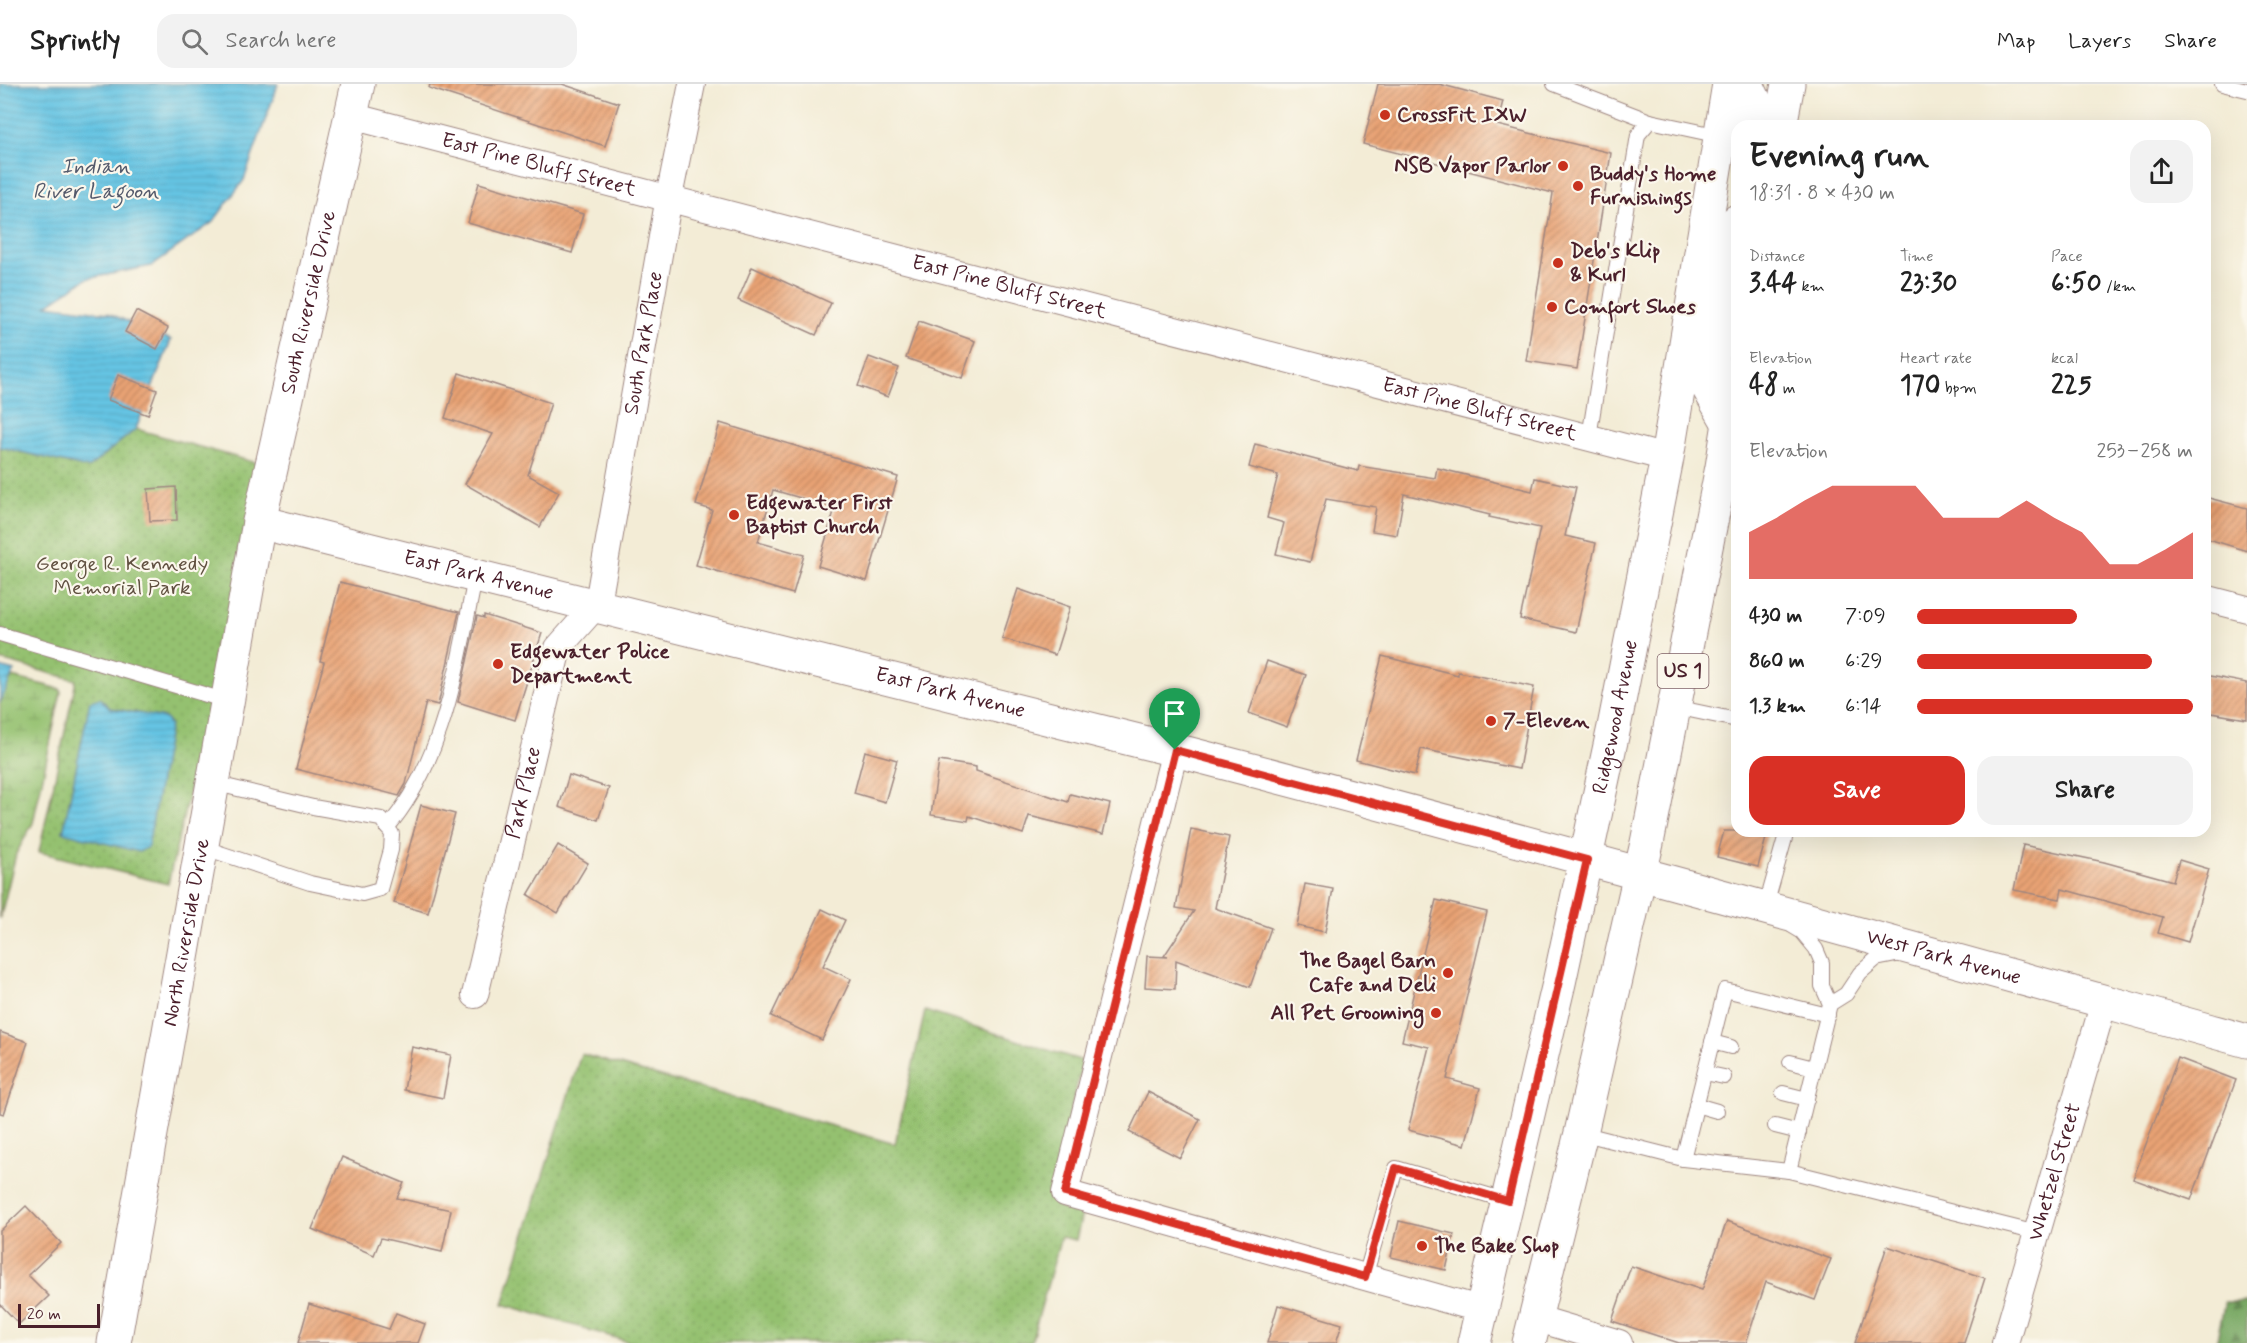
<!DOCTYPE html>
<html lang="en">
<head>
<meta charset="utf-8">
<style>
	body { margin:0; font-family:Mynerve,sans-serif; background:#f2f2f2; color:#222; height:100vh; display:flex; flex-direction:column; font-size:22px; white-space:nowrap }
	* { box-sizing:border-box; margin:0 }
	p { font-size:20px; color:#767676 }
	.icon { flex:none; width:33px; height:33px; fill:none; stroke:currentColor; stroke-width:2; stroke-linecap:round; stroke-linejoin:round }
	.map { position:relative; flex:1; overflow:hidden }
	.sheet { position:absolute; left:1731px; top:36px; width:480px; height:717px; display:flex; flex-direction:column; background:#fff; border-radius:18px; box-shadow:0 6px 24px #0002 }
	.sheet>* { flex:none }
	.scale { position:absolute; left:18px; bottom:15px; width:82px; box-sizing:border-box; padding-left:6px; border:3px solid #4a1f2b; border-top:0; font-size:16px; line-height:21px; white-space:nowrap; color:#4a1f2b; -webkit-text-stroke:4px #fbf7ec; paint-order:stroke }
	.pin { position:absolute; display:grid; place-items:center; width:51px; height:51px; color:#fff; margin:-62px -26px; border-radius:50% 50% 50% 0; rotate:-45deg; box-shadow:0 0 6px #0007 }
	.pin .icon { rotate:45deg }
	.round { display:grid; place-items:center; flex:none; width:63px; height:63px; border-radius:18px; background:#f2f2f2 }
	.overview { display:flex; align-items:center; justify-content:space-between; height:102px; padding:0 18px }
	h1 { font-size:33px; font-weight:700; line-height:45px }
	.stats { display:grid; grid-template-columns:repeat(3,1fr); gap:9px; height:102px; padding:6px 18px }
	.stats div { display:grid; align-content:center }
	.stats b { font-size:26px; font-weight:700 }
	.stats small { font-size:16px; font-weight:400 }
	.stats p { font-size:16px }
	.chart { height:168px; padding:12px 18px }
	.chart p { display:flex; justify-content:space-between }
	.chart svg { width:100%; height:108px; margin-top:6px; fill:#d93025; opacity:.7 }
	.action { display:flex; gap:12px; margin-top:auto; padding:12px 18px }
	.action a { flex:1; height:69px; border-radius:18px; background:#d93025; color:#fff; font-size:24px; font-weight:700; line-height:69px; text-align:center }
	.action a+a { background:#f2f2f2; color:#222 }
	ul { padding:0 18px; list-style:none; font-size:20px }
	li { display:grid; grid-template-columns:96px 72px 1fr; align-items:center; height:45px }
	li i { height:15px; border-radius:8px; background:#d93025 }
	header { display:flex; align-items:center; gap:36px; box-sizing:border-box; height:84px; padding:0 30px; background:#fff; border-bottom:2px solid #e0e0e0 }
	header strong { font-size:28px }
	nav { display:flex; gap:33px; margin-inline-start:auto; font-size:21px }
	.search { width:420px; height:54px; background:#f2f2f2; display:flex; align-items:center; gap:15px; box-sizing:border-box; padding:0 21px; border-radius:18px; color:#767676; font-size:22px }
	.map>svg:first-child { display:block }
	.grass { fill:url(#grass-dots); stroke:#6f704e; stroke-width:1.5 }
	.forest { fill:url(#forest-firs); stroke:#606346; stroke-width:1.5 }
	.wetland { fill:url(#wetland-marsh); stroke:#6f704e; stroke-width:1.5 }
	.water { fill:url(#water-rules); stroke:#587287; stroke-width:1.5 }
	.building { fill:url(#building-hatch) }
	.lines { fill:none; stroke-linecap:round; stroke-linejoin:round }
	.lane-casing { stroke:#9e8680; stroke-width:16 }
	.street-casing { stroke:#9e8680; stroke-width:28 }
	.secondary-casing { stroke:#9e8680; stroke-width:35 }
	.primary-casing { stroke:#9e8680; stroke-width:35 }
	.lane { stroke:#fff; stroke-width:14 }
	.street { stroke:#fff; stroke-width:26 }
	.secondary { stroke:#fff; stroke-width:33 }
	.primary { stroke:#fff; stroke-width:33 }
	.route-casing { stroke:#fff; stroke-width:12 }
	.route { stroke:#d93025; stroke-width:8 }
	.poi-dot { fill:#c8321e; stroke:#fbf7ec; stroke-width:2 }
	.labels { text-anchor:middle; dominant-baseline:central; stroke-width:4.5; stroke-linejoin:round; paint-order:stroke }
	.shield { fill:#fbf7ec; stroke:#7f6065; stroke-width:1.5 }
	.shield-label { font-size:20px; font-weight:bold; fill:#4a1f2b }
	.poi-label { font-size:21px; font-weight:bold; fill:#4a1f2b; stroke:#fbf7ec; text-anchor:start }
	.street-label { font-size:21px; fill:#4a1f2b; stroke:#fbf7ec }
	.park-label { font-size:21px; fill:#605040; stroke:#fbf7ec }
	.water-label { font-size:22px; font-style:italic; fill:#53596b; stroke:#fbf7ec }
</style>
</head>
<body>
<header>
<strong>Sprintly</strong>
<div class="search"><svg class="icon" aria-label="search" viewBox="0 0 24 24"><circle cx="10" cy="10" r="6"/><path d="M15 15l6 6"/></svg>Search here</div>
<nav><a>Map</a><a>Layers</a><a>Share</a></nav>
</header>
<div class="map">
<svg width="2247" height="1259" viewBox="0 0 2247 1259">
	<defs>
		<pattern id="grass-dots" width="8" height="8" patternUnits="userSpaceOnUse" patternTransform="scale(1.5)"><rect width="8" height="8" fill="#94c170"/><path d="M2 2h.1M6 6h.1" fill="none" stroke="#81a561" stroke-width="1.8" stroke-linecap="round"/></pattern>
		<pattern id="forest-firs" width="22" height="20" patternUnits="userSpaceOnUse" patternTransform="scale(1.5)"><rect width="22" height="20" fill="#77a762"/><path d="M5 1l3.5 6h-7zM16 11l3.5 6h-7z" fill="#648751"/></pattern>
		<pattern id="wetland-marsh" width="20" height="14" patternUnits="userSpaceOnUse" patternTransform="scale(1.5)"><rect width="20" height="14" fill="#94c170"/><path d="M1 5h8M5 5V1M11 12h8M15 12V8" fill="none" stroke="#81a561"/></pattern>
		<pattern id="water-rules" width="6" height="5" patternUnits="userSpaceOnUse" patternTransform="scale(1.5)"><rect width="6" height="5" fill="#65c4e3"/><path d="M0 2.5h6" fill="none" stroke="#59a8c3"/></pattern>
		<pattern id="building-hatch" width="6" height="6" patternUnits="userSpaceOnUse" patternTransform="scale(1.5)"><rect width="6" height="6" fill="#e9a374"/><path d="M-1 1l2-2M0 6l6-6M5 7l2-2" fill="none" stroke="#bf845f"/></pattern>
	</defs>
	<rect width="100%" height="100%" fill="#fbf7ec"/>
	<filter id="ink" filterUnits="userSpaceOnUse"><feTurbulence type="fractalNoise" baseFrequency=".0167" numOctaves="2"/><feDisplacementMap in="SourceGraphic" scale="12" xChannelSelector="R" yChannelSelector="G"/><feConvolveMatrix kernelMatrix="1 2 1 2 8 2 1 2 1" color-interpolation-filters="sRGB"/></filter>
	<filter id="wash" filterUnits="userSpaceOnUse"><feTurbulence type="fractalNoise" baseFrequency=".008" numOctaves="4" result="noise"/><feDisplacementMap in="SourceGraphic" scale="24" xChannelSelector="R" yChannelSelector="G"/><feGaussianBlur stdDeviation="1.35" result="paint"/><feColorMatrix in="noise" values="0 0 0 0 0 0 0 0 0 0 0 0 0 0 0 0 0 1.4 0 .05"/><feComposite in="paint" operator="in"/></filter>
	<g filter="url(#wash)">
		<rect width="100%" height="100%" fill="#f3ecd6"/>
		<g class="grass">
			<polygon points="136,345 264,381 168,800 39,768 76,596 0,576 0,363 88,384"/>
			<polygon points="925,927 1083,977 1050,1107 1059,1124 1082,1130 1076,1156 1061,1153 1031,1259 632,1259 503,1220 581,970 895,1060"/>
		</g>
		<polygon class="forest" points="2225,1218 2247,1218 2247,1259 2216,1259"/>
		<polygon class="wetland" points="0,590 60,605 61,608 33,739 16,770 0,835"/>
		<g class="water">
			<polygon points="0,0 278,0 244,96 213,138 151,182 86,195 47,221 108,229 171,256 136,345 88,384 0,363"/>
			<polygon points="0,583 14,587 0,619"/>
			<polygon points="100,614 110,624 165,634 170,641 148,763 139,768 63,748 90,617"/>
		</g>
		<g id="blocks">
			<g class="building">
				<polygon points="430,0 562,0 619,19 605,62 429,4"/>
				<polygon points="1378,0 1439,0 1503,17 1497,41 1611,69 1577,285 1526,277 1553,109 1363,60"/>
				<polygon points="479,99 583,130 572,169 468,139"/>
				<polygon points="752,183 831,219 816,251 738,216"/>
				<polygon points="136,227 168,244 157,265 125,248"/>
				<polygon points="919,237 975,257 962,294 906,274"/>
				<polygon points="869,273 899,284 888,313 858,302"/>
				<polygon points="459,289 551,319 528,391 559,408 540,443 465,400 493,350 445,334"/>
				<polygon points="118,291 157,306 148,331 108,316"/>
				<polygon points="720,339 898,393 867,497 818,482 835,424 773,406 758,458 804,471 793,510 696,481 712,426 696,421"/>
				<polygon points="1255,360 1358,387 1359,382 1435,394 1437,384 1532,407 1535,394 1576,403 1565,452 1596,459 1576,548 1520,535 1540,444 1489,433 1490,431 1404,410 1397,451 1372,447 1376,423 1326,415 1310,478 1276,470 1284,439 1267,434 1278,391 1249,383"/>
				<polygon points="176,403 177,436 150,437 148,405"/>
				<polygon points="2205,413 2247,424 2247,467 2205,454"/>
				<polygon points="340,498 459,528 438,621 426,618 406,700 399,712 296,685 324,578 320,577"/>
				<polygon points="1018,505 1070,523 1055,571 1002,554"/>
				<polygon points="484,531 542,549 515,636 458,618 477,532 484,534"/>
				<polygon points="1382,572 1458,591 1458,588 1534,603 1519,685 1421,665 1415,691 1356,676"/>
				<polygon points="1267,577 1306,591 1287,643 1249,629"/>
				<polygon points="2205,591 2247,599 2247,635 2205,628"/>
				<polygon points="865,667 897,676 885,718 854,709"/>
				<polygon points="939,677 976,683 976,687 1068,718 1070,710 1110,720 1103,750 1029,732 1023,750 969,732 968,737 931,731"/>
				<polygon points="569,691 609,704 598,736 559,723"/>
				<polygon points="421,721 455,730 428,829 394,819"/>
				<polygon points="1191,745 1229,753 1215,824 1271,844 1250,903 1176,876 1175,905 1145,903 1147,872 1168,873 1164,872 1194,827 1176,824"/>
				<polygon points="1724,747 1768,747 1758,783 1717,773"/>
				<polygon points="558,761 588,779 558,829 528,811"/>
				<polygon points="2023,761 2104,778 2173,797 2179,776 2209,785 2188,858 2158,849 2163,833 2062,805 2060,815 2014,806"/>
				<polygon points="1305,800 1333,805 1325,848 1297,842"/>
				<polygon points="1436,816 1487,828 1447,995 1480,1004 1465,1061 1408,1046 1429,963 1402,957"/>
				<polygon points="822,825 845,836 823,882 851,895 822,956 771,932"/>
				<polygon points="0,948 28,958 4,1030 0,1029"/>
				<polygon points="412,963 451,971 443,1014 404,1006"/>
				<polygon points="2178,974 2236,996 2191,1116 2133,1095"/>
				<polygon points="1148,1008 1200,1035 1180,1074 1129,1048"/>
				<polygon points="342,1073 404,1099 397,1114 451,1126 442,1168 381,1154 374,1171 312,1145"/>
				<polygon points="26,1122 61,1159 28,1191 49,1212 19,1240 0,1220 0,1147"/>
				<polygon points="1399,1137 1454,1150 1446,1186 1391,1173"/>
				<polygon points="1727,1137 1831,1175 1815,1216 1766,1198 1746,1259 1679,1259 1612,1237 1631,1182 1702,1206"/>
				<polygon points="1887,1162 1985,1194 1964,1259 1855,1259"/>
				<polygon points="309,1220 389,1245 396,1229 425,1240 418,1259 298,1259"/>
				<polygon points="1278,1221 1342,1240 1336,1259 1267,1259"/>
			</g>
		</g>
	</g>
	<g filter="url(#ink)">
		<use href="#blocks" fill-opacity="0" stroke="#9e8680" stroke-width="1.5"/>
		<g class="lines">
			<defs>
				<g id="lane">
					<polyline points="1554,0 1650,37"/>
					<polyline points="2222,0 2247,6"/>
					<polyline points="1589,353 1638,51 1650,37 1720,52"/>
					<polyline points="0,550 227,617"/>
					<polyline points="1675,623 1737,636"/>
					<path d="M387,744C447,673 457,578 476,490"/>
					<polyline points="202,763 310,799 362,810 380,805 391,766 392,750 381,735 313,723 213,699"/>
					<polyline points="1765,825 1787,747"/>
					<polyline points="1830,920 1846,910 1860,889 1876,875 1901,870"/>
					<polyline points="1712,958 1731,963"/>
					<polyline points="1790,978 1814,984"/>
					<polyline points="1705,989 1724,993"/>
					<polyline points="1783,1009 1807,1015"/>
					<polyline points="1696,1021 1717,1027"/>
					<polyline points="1775,1042 1799,1048"/>
					<polyline points="1581,1049 1683,1075 1789,1087 2037,1149"/>
					<polyline points="1683,1075 1725,906 1828,931"/>
					<polyline points="1789,1087 1830,920 1822,902 1822,879 1816,865 1802,848 1792,842"/>
					<polyline points="1365,1193 1396,1084 1508,1117"/>
				</g>
				<g id="street">
					<path id="s1" d="M351,32L1667,374"/>
					<polyline points="2205,514 2247,525"/>
					<polyline points="1175,666 1065,1109 1483,1226"/>
					<path id="s2" d="M475,911L558,564L598,519L669,113L692,0"/>
					<polyline points="1535,1234 1619,1259"/>
					<path id="s3" d="M2005,1259L2104,918"/>
				</g>
				<g id="secondary">
					<path id="s4" d="M259,438C563,511 867,587 1171,665C1531,758 1889,858 2247,957"/>
					<path id="s5" d="M114,1259L259,438L358,0"/>
				</g>
				<g id="primary">
					<polyline points="1747,0 1757,22 1754,42"/>
					<polyline points="1780,42 1788,0"/>
					<polyline points="1728,338 1708,303 1737,137"/>
					<path id="s6" d="M1474,1259L1559,899L1614,643L1667,374L1729,0"/>
					<polyline points="1529,1259 1581,1049 1647,759 1722,383 1737,289"/>
				</g>
			</defs>
			<use href="#lane" class="lane-casing"/>
			<use href="#street" class="street-casing"/>
			<use href="#secondary" class="secondary-casing"/>
			<use href="#primary" class="primary-casing"/>
			<use href="#lane" class="lane"/>
			<use href="#street" class="street"/>
			<use href="#secondary" class="secondary"/>
			<use href="#primary" class="primary"/>
		</g>
	</g>
	<g class="lines" filter="url(#ink)">
		<defs>
			<polygon id="route" points="1175,666 1587,776 1508,1117 1396,1084 1365,1193 1065,1109"/>
		</defs>
		<use href="#route" class="route-casing"/>
		<use href="#route" class="route"/>
	</g>
	<g class="poi-dot">
		<circle cx="1385" cy="31" r="6"/>
		<circle cx="1563" cy="82" r="6"/>
		<circle cx="1578" cy="102" r="6"/>
		<circle cx="1558" cy="179" r="6"/>
		<circle cx="1552" cy="223" r="6"/>
		<circle cx="734" cy="431" r="6"/>
		<circle cx="498" cy="580" r="6"/>
		<circle cx="1491" cy="637" r="6"/>
		<circle cx="1448" cy="889" r="6"/>
		<circle cx="1436" cy="929" r="6"/>
		<circle cx="1422" cy="1162" r="6"/>
	</g>
	<g class="labels">
		<rect class="shield" x="1657.5" y="570" width="51" height="34" rx="4.5"/>
		<g class="shield-label">
			<text x="1683" y="587">US 1</text>
		</g>
		<g class="poi-label">
			<text x="1397" y="31">CrossFit IXW</text>
			<text x="1551" y="82" text-anchor="end">NSB Vapor Parlor</text>
			<text x="1590" y="90">Buddy's Home<tspan x="1590" dy="24">Furnishings</tspan></text>
			<text x="1570" y="167">Deb's Klip<tspan x="1570" dy="24">&amp; Kurl</tspan></text>
			<text x="1564" y="223">Comfort Shoes</text>
			<text x="746" y="419">Edgewater First<tspan x="746" dy="24">Baptist Church</tspan></text>
			<text x="510" y="568">Edgewater Police<tspan x="510" dy="24">Department</tspan></text>
			<text x="1503" y="637">7-Eleven</text>
			<text x="1436" y="877" text-anchor="end">The Bagel Barn<tspan x="1436" dy="24">Cafe and Deli</tspan></text>
			<text x="1424" y="929" text-anchor="end">All Pet Grooming</text>
			<text x="1434" y="1162">The Bake Shop</text>
		</g>
		<g class="street-label">
			<text stroke="none"><textPath href="#s1" startOffset="194">East Pine Bluff Street</textPath></text>
			<text stroke="none"><textPath href="#s1" startOffset="680">East Pine Bluff Street</textPath></text>
			<text stroke="none"><textPath href="#s5" startOffset="1059">South Riverside Drive</textPath></text>
			<text stroke="none"><textPath href="#s2" startOffset="681">South Park Place</textPath></text>
			<text stroke="none"><textPath href="#s1" startOffset="1166">East Pine Bluff Street</textPath></text>
			<text stroke="none"><textPath href="#s4" startOffset="226">East Park Avenue</textPath></text>
			<text stroke="none"><textPath href="#s4" startOffset="712">East Park Avenue</textPath></text>
			<text stroke="none"><textPath href="#s6" startOffset="642">Ridgewood Avenue</textPath></text>
			<text stroke="none"><textPath href="#s2" startOffset="208">Park Place</textPath></text>
			<text stroke="none"><textPath href="#s5" startOffset="417">North Riverside Drive</textPath></text>
			<text stroke="none"><textPath href="#s4" startOffset="1740">West Park Avenue</textPath></text>
			<text stroke="none"><textPath href="#s3" startOffset="178">Whetzel Street</textPath></text>
		</g>
		<g class="park-label">
			<text x="122" y="480">George R. Kennedy<tspan x="122" dy="24">Memorial Park</tspan></text>
		</g>
		<g class="water-label">
			<text x="96" y="83">Indian<tspan x="96" dy="25">River Lagoon</tspan></text>
		</g>
	</g>
</svg>
<div class="scale">20 m</div>
<div class="pin" style="left:1175px;top:666px;background:#1e9e55"><svg class="icon" aria-label="arrive" viewBox="0 0 24 24"><path d="M6 21V4h12l-3 4 3 4H6"/></svg></div>
<section class="sheet">
<div class="overview"><div><h1>Evening run</h1><p>18:31 · 8 × 430 m</p></div><a class="round"><svg class="icon" aria-label="share" viewBox="0 0 24 24"><path d="M12 15V3M7 8l5-5 5 5M5 13v7h14v-7"/></svg></a></div>
<div class="stats">
<div><p>Distance</p><b>3.44<small> km</small></b></div>
<div><p>Time</p><b>23:30</b></div>
<div><p>Pace</p><b>6:50<small> /km</small></b></div>
</div>
<div class="stats">
<div><p>Elevation</p><b>48<small> m</small></b></div>
<div><p>Heart rate</p><b>170<small> bpm</small></b></div>
<div><p>kcal</p><b>225</b></div>
</div>
<div class="chart"><p><span>Elevation</span>253–258 m</p>
<svg viewBox="0 0 160 44" preserveAspectRatio="none"><path d="M0 44V25L10 19L20 12L30 6L40 6L50 6L60 6L70 19L80 19L90 19L100 12L110 19L120 25L130 38L140 38L150 32L160 25V44z"/></svg>
</div>
<ul>
<li><b>430 m</b>7:09<i style="width:58%"></i></li>
<li><b>860 m</b>6:29<i style="width:85%"></i></li>
<li><b>1.3 km</b>6:14<i style="width:100%"></i></li>
</ul>
<div class="action"><a>Save</a><a>Share</a></div>
</section>
</div>
</body>
</html>
